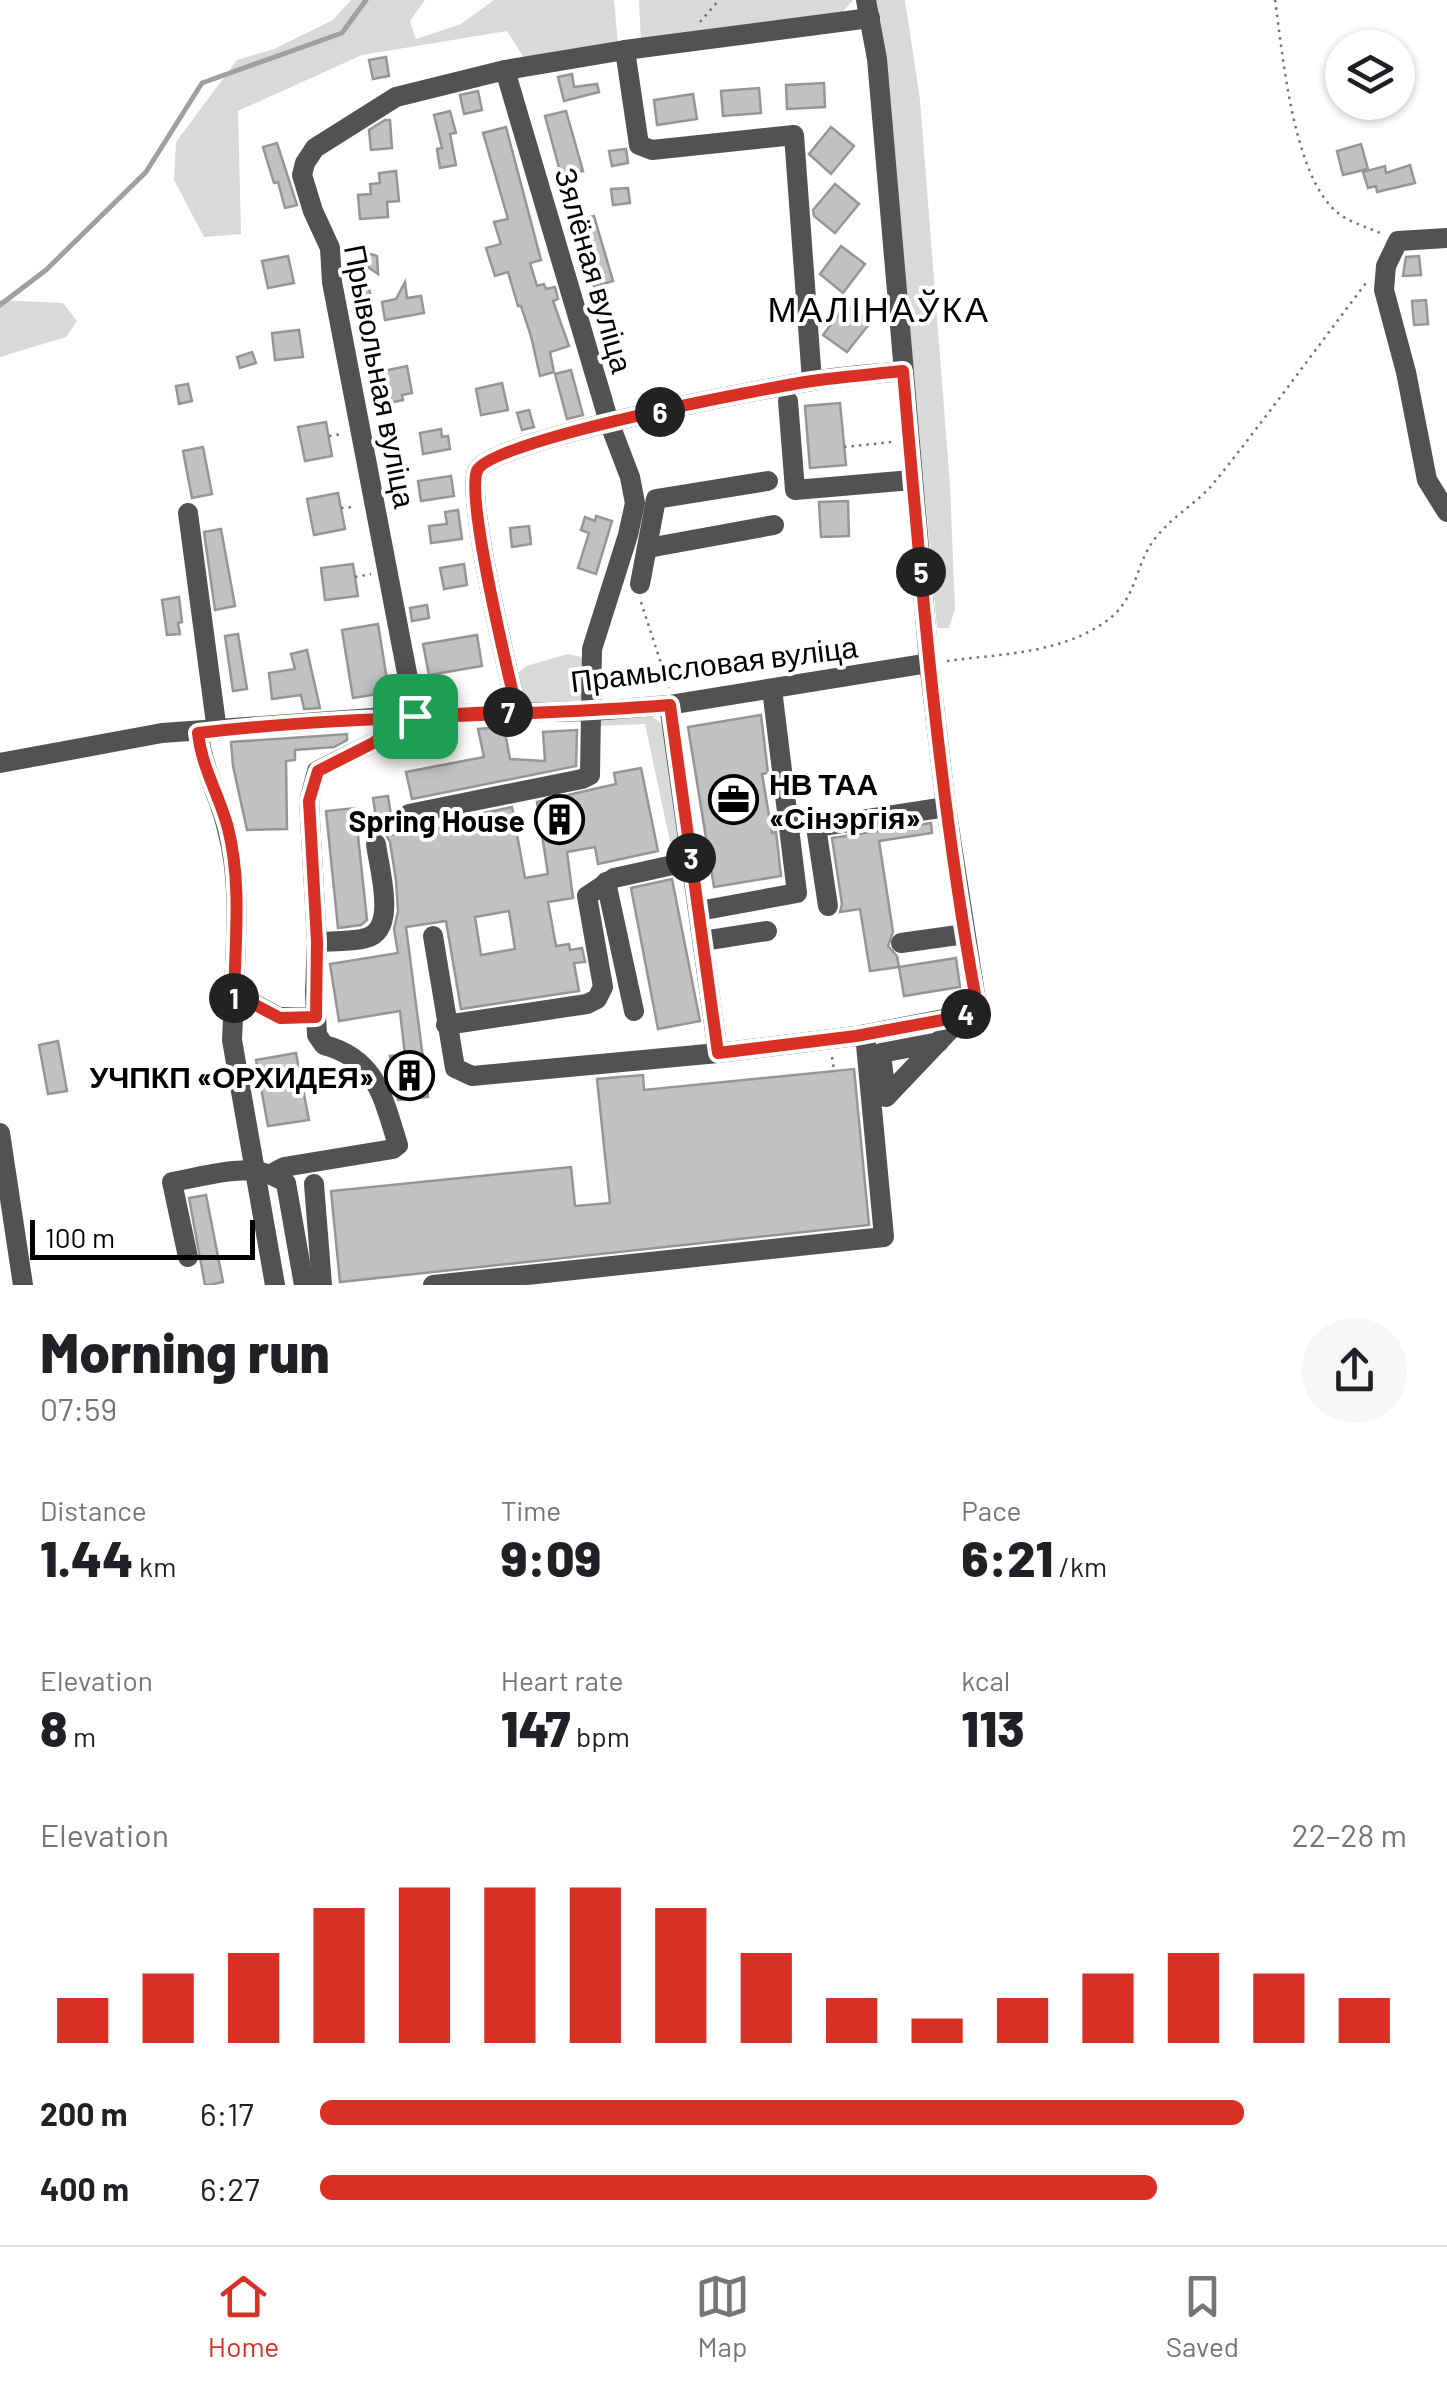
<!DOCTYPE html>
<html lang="en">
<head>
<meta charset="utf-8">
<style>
	body { margin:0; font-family:Barlow,sans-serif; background:#f6f6f6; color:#202124; height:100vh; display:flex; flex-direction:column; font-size:38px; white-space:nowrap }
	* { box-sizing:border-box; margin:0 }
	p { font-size:32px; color:#757577 }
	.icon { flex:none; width:55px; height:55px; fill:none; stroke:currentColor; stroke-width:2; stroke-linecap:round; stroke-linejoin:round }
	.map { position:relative; height:1285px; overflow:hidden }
	.side { display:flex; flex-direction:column; background:#fff; flex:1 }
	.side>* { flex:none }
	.controls { position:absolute; left:1325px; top:30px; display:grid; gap:20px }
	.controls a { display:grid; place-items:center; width:90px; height:90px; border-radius:50%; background:#fff; box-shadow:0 2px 8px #0004; font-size:50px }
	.scale { position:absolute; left:30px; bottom:25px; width:225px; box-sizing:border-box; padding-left:10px; border:5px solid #000; border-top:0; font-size:28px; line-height:35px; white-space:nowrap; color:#000; -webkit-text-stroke:8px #fff; paint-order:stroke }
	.pin { position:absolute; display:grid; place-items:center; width:85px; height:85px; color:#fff; margin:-42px; border-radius:20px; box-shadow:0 5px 15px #0006 }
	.km { position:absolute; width:50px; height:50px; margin:-25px; border-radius:50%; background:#222; color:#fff; font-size:28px; line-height:50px; text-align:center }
	.round { display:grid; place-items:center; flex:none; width:105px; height:105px; border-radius:52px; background:#f6f6f6 }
	.head { display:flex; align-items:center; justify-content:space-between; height:170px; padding:0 40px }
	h1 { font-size:55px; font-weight:800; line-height:75px }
	.figures { display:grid; grid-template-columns:repeat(3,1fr); gap:15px; height:170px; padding:10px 40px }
	.figures div { display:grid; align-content:center }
	.figures b { font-size:50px; font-weight:800 }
	.figures small { font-size:28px; font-weight:400 }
	.figures p { font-size:28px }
	.chart { height:280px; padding:20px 40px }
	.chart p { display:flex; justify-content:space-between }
	.chart svg { width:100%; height:180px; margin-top:10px; stroke:#d93025; stroke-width:6 }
	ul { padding:0 40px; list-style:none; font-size:32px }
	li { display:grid; grid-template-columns:160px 120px 1fr; align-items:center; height:75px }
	li i { height:25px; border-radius:12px; background:#d93025 }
	.tab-bar { display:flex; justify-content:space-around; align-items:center; height:140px; border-top:2px solid #e0e0e0; background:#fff; font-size:28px; color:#757577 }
	.tab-bar a { display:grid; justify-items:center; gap:5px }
	.tab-bar .active { color:#d93025 }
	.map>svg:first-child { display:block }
	.green { fill:#d9d9d9 }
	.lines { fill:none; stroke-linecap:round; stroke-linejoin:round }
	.stream { stroke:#a0a0a0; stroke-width:5 }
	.building { fill:#c2c2c2; stroke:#969696; stroke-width:2.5; fill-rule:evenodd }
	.path { stroke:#747474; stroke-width:2.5; stroke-dasharray:2.5 5; stroke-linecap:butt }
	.minor { stroke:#525252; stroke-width:20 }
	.route-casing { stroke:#fff; stroke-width:20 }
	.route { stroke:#d93025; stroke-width:12 }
	.labels { text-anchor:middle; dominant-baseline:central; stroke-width:8; stroke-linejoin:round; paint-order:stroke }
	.street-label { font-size:30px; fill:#000; stroke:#fff }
	.poi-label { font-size:30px; font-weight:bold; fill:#000; stroke:#fff; text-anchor:end }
	.quarter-label { font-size:35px; letter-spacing:2.5px; fill:#000; stroke:#fff }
</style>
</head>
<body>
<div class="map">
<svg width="1447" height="1285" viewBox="0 0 1447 1285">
	<rect width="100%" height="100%" fill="#fff"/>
	<g class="green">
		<polygon points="351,0 425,0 410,21 416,39 461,24 494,0 614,0 618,45 524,58 507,31 362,55 238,111 241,234 204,237 174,180 176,142 237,60 274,49 333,20"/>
		<polygon points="639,0 853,0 840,15 641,42"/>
		<polygon points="871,0 905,0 920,100 950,485 955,609 949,628 937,628 886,62 877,2"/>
		<polygon points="0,300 63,303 77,321 66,337 0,357"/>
		<polygon points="568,654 581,657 586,667 583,705 529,705 520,701 519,672 526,666"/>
		<polygon points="650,715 661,723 682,842 678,848 672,851 645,724 599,726 599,720"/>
	</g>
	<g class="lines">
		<polyline class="stream" points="0,305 46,270 146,172 202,83 342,33 366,0"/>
	</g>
	<g class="building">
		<polygon points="386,57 389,76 373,79 369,60"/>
		<polygon points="572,74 574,87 597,84 599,92 564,101 558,77"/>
		<polygon points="824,83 825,107 787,109 786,85"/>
		<polygon points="759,88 761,113 723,116 721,91"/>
		<polygon points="478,91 482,110 464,114 460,95"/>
		<polygon points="693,94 697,119 657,125 654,100"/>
		<polygon points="450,111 456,133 450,134 456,165 440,168 437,149 442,148 434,115"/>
		<polygon points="566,111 583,171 561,175 545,116"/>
		<polygon points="385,120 390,120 392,148 371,150 369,130"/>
		<polygon points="506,127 541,260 530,263 537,286 544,284 546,289 555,287 558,299 553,301 569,346 550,352 554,372 540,376 531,336 521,306 518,306 508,272 495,276 486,248 501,244 494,222 508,219 483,133"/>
		<polygon points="831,127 854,146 831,174 809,154"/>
		<polygon points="277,143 297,205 285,208 278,182 274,183 263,147"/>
		<polygon points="1361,144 1368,169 1343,175 1337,151"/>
		<polygon points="626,149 628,163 612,166 609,151"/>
		<polygon points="1410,165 1415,183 1377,192 1376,186 1368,188 1363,172 1385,166 1386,173"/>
		<polygon points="396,171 399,201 387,202 388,217 360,219 358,195 371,194 370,184 380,183 379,173"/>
		<polygon points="835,184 859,204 835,233 814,216 813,210"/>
		<polygon points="628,188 630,203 613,205 611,189"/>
		<polygon points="594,216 613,281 594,287 575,221"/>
		<polygon points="841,246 865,264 843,293 820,274"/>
		<polygon points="363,252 377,256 378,274 365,265"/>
		<polygon points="288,256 294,283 268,288 262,261"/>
		<polygon points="1419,256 1421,275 1403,276 1406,257"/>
		<polygon points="405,282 407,298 421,296 424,313 385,320 382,302 396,299"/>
		<polygon points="368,284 371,298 355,301 353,287"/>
		<polygon points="1426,300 1428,324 1414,325 1412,301"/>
		<polygon points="846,305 870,323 847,352 823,335"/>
		<polygon points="299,330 303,357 275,360 272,333"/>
		<polygon points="252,352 256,363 240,368 237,357"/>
		<polygon points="407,366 412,393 402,395 403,400 385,404 379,372"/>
		<polygon points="571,370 583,415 567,419 555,374"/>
		<polygon points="502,383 508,410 481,415 476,389"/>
		<polygon points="188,384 192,401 179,404 176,386"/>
		<polygon points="840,403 846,465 810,468 805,406"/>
		<polygon points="529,410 534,427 522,430 517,413"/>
		<polygon points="326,422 332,456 305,461 298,427"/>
		<polygon points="441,429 442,437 448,436 450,449 423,454 420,433"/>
		<polygon points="203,447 212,494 192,498 183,451"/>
		<polygon points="451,476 454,496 421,501 418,481"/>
		<polygon points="338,493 345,529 314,535 307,499"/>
		<polygon points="848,501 849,536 821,537 819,502"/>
		<polygon points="458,510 462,539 431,543 429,526 447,524 445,512"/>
		<polygon points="596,516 612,521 596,574 578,568 589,533 581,530 585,517 595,521"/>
		<polygon points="529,526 531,544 512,547 510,528"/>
		<polygon points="221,529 235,606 215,610 204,532"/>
		<polygon points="353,564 358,596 325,600 321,568"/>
		<polygon points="464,564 467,585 444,589 440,568"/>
		<polygon points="179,597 182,622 178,623 180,634 167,635 162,600"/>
		<polygon points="427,605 429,618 412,621 410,608"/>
		<polygon points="378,624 389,692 353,698 342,630"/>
		<polygon points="238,634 247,689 233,691 225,636"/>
		<polygon points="477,635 482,666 429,675 423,644"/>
		<polygon points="307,650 320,708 304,709 301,695 272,699 269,673 295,669 291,654"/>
		<polygon points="761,715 768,773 762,774 772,833 776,832 781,876 714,887 688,727"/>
		<polygon points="504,727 510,759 545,761 543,732 577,730 576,766 412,799 406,772 484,757 478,729"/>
		<polygon points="347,734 347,740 334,747 295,750 295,760 286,761 287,829 247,830 233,766 231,742"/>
		<path d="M641,768L658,851L598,864L595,847L567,852L573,898L548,902L556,946L569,944L570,950L582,948L585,962L574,963L579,991L461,1009L446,921L406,927L428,1097L398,1100L390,1056L405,1055L400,1011L339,1021L330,964L398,953L394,929L398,911L396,880L390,842L386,835L378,831L373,798L388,796L394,835L451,826L449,820L512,807L525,878L548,874L537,802L616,784L614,773ZM509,911L515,949L481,955L475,917Z"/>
		<polygon points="355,808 367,920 361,925 338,928 326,811"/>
		<polygon points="931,823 932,833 879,841 893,932 888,946 897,956 899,967 870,971 860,909 840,912 842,904 832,838"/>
		<polygon points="672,879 700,1021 658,1029 631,888"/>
		<polygon points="956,958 960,987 904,996 899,967"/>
		<polygon points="58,1041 67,1091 48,1094 39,1045"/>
		<polygon points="296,1053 309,1120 268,1126 256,1060"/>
		<polygon points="854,1069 869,1225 340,1282 331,1191 571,1167 575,1206 610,1203 597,1079 643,1075 644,1090"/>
		<polygon points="206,1195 223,1282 209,1285 205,1285 189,1198"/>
	</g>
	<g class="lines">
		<g class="path">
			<path d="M1275,0C1283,56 1293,177 1338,213C1349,222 1367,227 1380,233"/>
			<polyline points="700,22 719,0"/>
			<polyline points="329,436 342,434"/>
			<polyline points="844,447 892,442"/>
			<polyline points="341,508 355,507"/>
			<polyline points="355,577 371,574"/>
			<polyline points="641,602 669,688"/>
			<path d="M947,661C999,654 1057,654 1102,624C1140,600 1132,566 1157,536C1173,516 1197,503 1213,484C1266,418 1315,350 1366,283"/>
			<polyline points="832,1057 834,1071"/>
		</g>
		<g class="minor">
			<polyline points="625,50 639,145 652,150 794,135 812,381"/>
			<polyline points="505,70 625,50 870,18"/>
			<polyline points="1447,238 1398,241 1386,266 1384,290 1406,372 1427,480 1447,512"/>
			<polyline points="788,401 795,490 912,480"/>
			<polyline points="188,513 217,731"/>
			<polyline points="648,548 774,525"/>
			<polyline points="640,584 656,499 768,481"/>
			<polyline points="669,705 718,1053"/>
			<path d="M517,711C508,672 466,499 477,471C489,440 767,388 812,381C842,376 873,374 903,371"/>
			<path d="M199,733C202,769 219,794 227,829C242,884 235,942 234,998L247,1000L279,1017H316"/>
			<polyline points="0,763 162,733 415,715 592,711 669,705 929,663 877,59 866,0"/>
			<polyline points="409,814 582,779 590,775 592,649 628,535 635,503 630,477 609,422 505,70 396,97 315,148 305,163 302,175 313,211 330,248 332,282 415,715"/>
			<polyline points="606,882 634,1011"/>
			<polyline points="828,906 816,827 946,807"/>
			<polyline points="699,911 797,893 772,689"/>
			<polyline points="433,936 455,1068 472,1076 718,1053 856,1036 964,1015 976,1000 946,807 929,663"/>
			<polyline points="703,941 767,931"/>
			<path d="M317,942C333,941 351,942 366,938C398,930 379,869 376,844"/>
			<polyline points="901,943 965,934"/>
			<polyline points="234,998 232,1040 275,1285"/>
			<polyline points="446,1025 587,1004 597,999 603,987 587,896 614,878 691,861"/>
			<polyline points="939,1042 881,1053 886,1097 964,1015"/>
			<polyline points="0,1133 23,1285"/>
			<path d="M273,1173L284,1167L393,1149L398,1145C383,1098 377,1059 324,1045L317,1035L315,992L317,942L309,801L317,771L375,742L391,725L404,719"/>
			<polyline points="314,1184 322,1285"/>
			<path d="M188,1257L172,1182C209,1176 253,1159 286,1183L304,1285"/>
			<polyline points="433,1285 884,1237 865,1034"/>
		</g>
	</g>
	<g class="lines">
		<defs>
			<path id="route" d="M415,716L391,724L375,742L318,771L309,801L317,942L316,1017L280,1018L246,1000L234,998C235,942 242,884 228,828C219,794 202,769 198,733C355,714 513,718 670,705L718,1053L856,1036L964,1016L976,1000C938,792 921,581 903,371C873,374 842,377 812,381C767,388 489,440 477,471C466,500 508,672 517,711L415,716"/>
		</defs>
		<use href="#route" class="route-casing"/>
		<use href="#route" class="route"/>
	</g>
	<defs>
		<symbol id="office-ring" viewBox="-11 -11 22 22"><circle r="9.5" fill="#fff" stroke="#000" stroke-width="1.5"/><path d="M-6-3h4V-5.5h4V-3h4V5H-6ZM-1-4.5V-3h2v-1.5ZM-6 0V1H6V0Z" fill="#000"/></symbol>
		<symbol id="building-ring" viewBox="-11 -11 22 22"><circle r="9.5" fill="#fff" stroke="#000" stroke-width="1.5"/><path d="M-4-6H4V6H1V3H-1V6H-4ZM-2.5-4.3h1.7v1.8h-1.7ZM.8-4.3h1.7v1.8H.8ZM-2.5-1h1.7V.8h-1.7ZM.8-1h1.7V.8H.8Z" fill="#000"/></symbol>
	</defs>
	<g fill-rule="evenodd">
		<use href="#office-ring" x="706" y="772" width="55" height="55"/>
		<use href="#building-ring" x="532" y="792" width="55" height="55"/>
		<use href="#building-ring" x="382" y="1048" width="55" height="55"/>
	</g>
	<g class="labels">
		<g class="street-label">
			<text transform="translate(595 270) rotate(74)">Зялёная вуліца</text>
			<text transform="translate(381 376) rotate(79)">Прывольная вуліца</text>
			<text transform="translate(714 663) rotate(-7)">Прамысловая вуліца</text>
		</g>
		<g class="poi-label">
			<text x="769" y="783" text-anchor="start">НВ ТАА<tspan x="769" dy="34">«Сінэргія»</tspan></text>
			<text x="525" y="820">Spring House</text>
			<text x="374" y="1076">УЧПКП «ОРХИДЕЯ»</text>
		</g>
		<g class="quarter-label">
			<text x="879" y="308">МАЛІНАЎКА</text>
		</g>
	</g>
</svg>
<div class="controls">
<a><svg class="icon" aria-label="layers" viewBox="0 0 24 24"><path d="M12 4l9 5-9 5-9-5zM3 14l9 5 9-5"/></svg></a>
</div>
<div class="scale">100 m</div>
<div class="pin" style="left:415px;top:716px;background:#1e9e55"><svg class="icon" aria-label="arrive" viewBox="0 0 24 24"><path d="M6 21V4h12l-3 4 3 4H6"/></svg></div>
<b class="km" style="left:234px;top:998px">1</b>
<b class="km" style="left:691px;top:858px">3</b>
<b class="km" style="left:966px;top:1014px">4</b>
<b class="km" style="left:921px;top:572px">5</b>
<b class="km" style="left:660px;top:412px">6</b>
<b class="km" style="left:508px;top:712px">7</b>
</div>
<section class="side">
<div class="head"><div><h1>Morning run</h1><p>07:59</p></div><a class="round"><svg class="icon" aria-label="share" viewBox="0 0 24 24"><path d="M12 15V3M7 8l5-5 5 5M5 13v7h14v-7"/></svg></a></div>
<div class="figures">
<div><p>Distance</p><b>1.44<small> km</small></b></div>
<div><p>Time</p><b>9:09</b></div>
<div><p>Pace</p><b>6:21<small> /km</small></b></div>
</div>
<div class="figures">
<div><p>Elevation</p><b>8<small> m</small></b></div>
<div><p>Heart rate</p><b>147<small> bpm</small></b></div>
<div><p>kcal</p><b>113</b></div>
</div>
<div class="chart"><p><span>Elevation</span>22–28 m</p>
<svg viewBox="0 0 160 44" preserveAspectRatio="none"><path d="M5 44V33M15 44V27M25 44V22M35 44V11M45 44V6M55 44V6M65 44V6M75 44V11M85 44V22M95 44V33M105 44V38M115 44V33M125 44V27M135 44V22M145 44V27M155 44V33"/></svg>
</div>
<ul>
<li><b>200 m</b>6:17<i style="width:85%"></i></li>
<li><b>400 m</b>6:27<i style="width:77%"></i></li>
</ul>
</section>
<nav class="tab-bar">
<a class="active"><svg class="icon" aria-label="home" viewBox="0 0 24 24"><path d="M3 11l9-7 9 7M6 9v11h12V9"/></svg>Home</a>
<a><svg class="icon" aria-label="map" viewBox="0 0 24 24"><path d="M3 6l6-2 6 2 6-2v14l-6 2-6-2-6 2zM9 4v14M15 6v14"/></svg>Map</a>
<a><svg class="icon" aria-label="saved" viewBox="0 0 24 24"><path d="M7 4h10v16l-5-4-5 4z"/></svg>Saved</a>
</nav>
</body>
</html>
